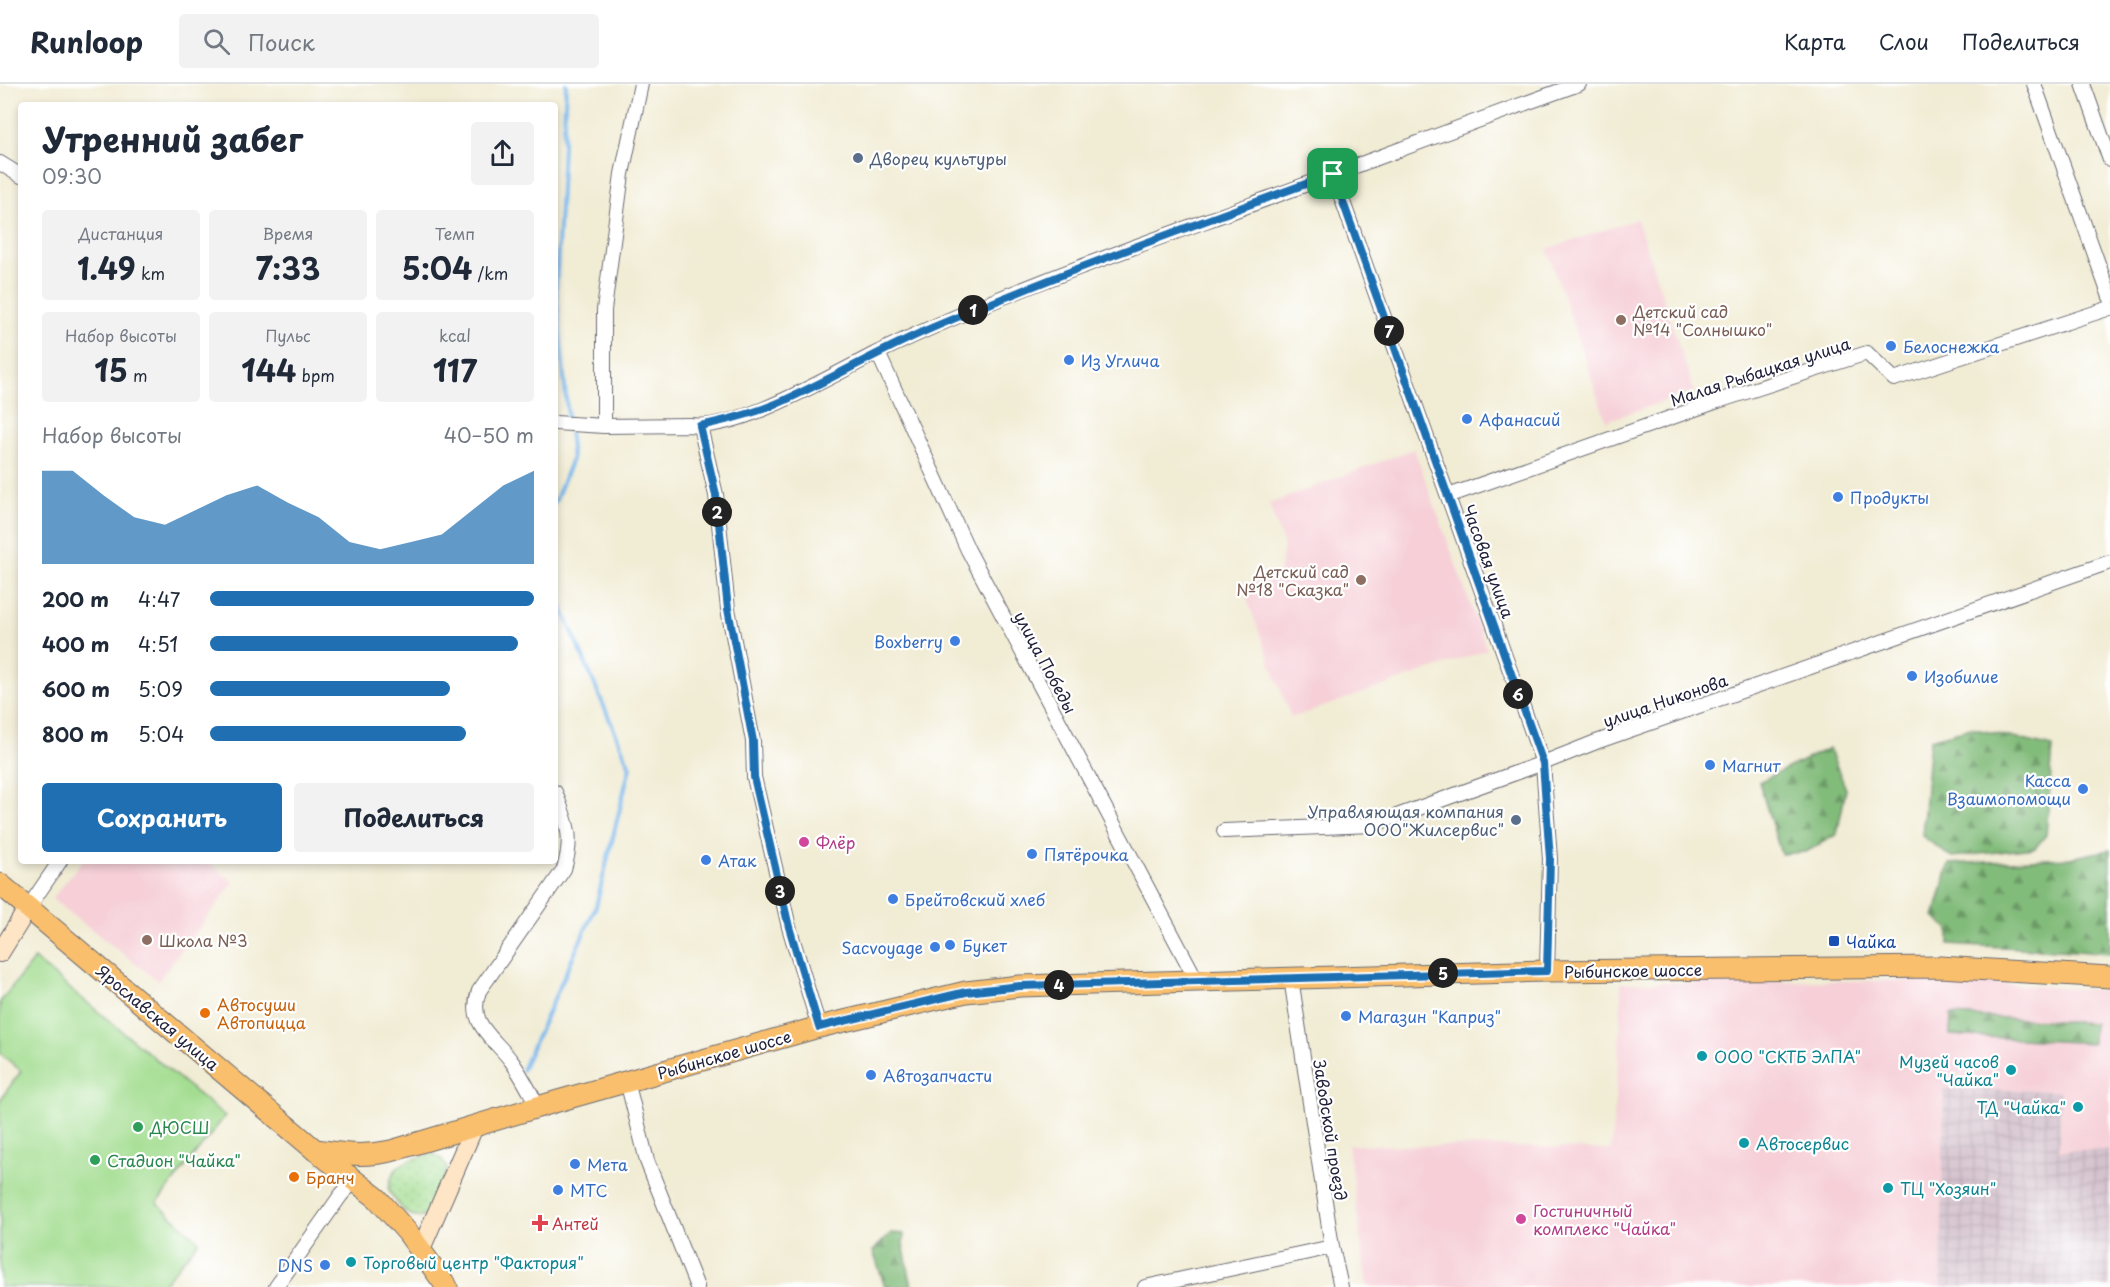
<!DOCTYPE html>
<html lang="ru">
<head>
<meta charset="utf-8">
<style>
	body { margin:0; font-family:"Playpen Sans",sans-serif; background:#f2f2f3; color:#1f2937; height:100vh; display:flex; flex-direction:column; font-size:22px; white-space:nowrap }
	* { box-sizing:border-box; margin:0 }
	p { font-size:20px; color:#747a83 }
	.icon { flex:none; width:33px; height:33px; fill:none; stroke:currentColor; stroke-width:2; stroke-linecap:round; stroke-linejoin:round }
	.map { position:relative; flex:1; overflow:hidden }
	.sheet { position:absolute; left:18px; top:18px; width:540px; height:762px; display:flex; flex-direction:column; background:#fff; border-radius:6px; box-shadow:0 3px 9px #0003 }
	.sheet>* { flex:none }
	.pin { position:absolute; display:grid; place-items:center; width:51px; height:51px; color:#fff; margin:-26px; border-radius:12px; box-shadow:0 3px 9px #0006 }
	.km { position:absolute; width:30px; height:30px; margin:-15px; border-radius:50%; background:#222; color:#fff; font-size:16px; line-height:30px; text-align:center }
	.round { display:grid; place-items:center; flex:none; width:63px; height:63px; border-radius:6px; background:#f2f2f3 }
	.overview { display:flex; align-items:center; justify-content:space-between; height:102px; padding:0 24px }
	h1 { font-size:33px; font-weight:700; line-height:45px }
	.stats { display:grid; grid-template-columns:repeat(3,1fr); gap:9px; height:102px; padding:6px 24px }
	.stats div { display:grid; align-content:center; border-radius:6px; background:#f2f2f3; text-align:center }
	.stats b { font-size:30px; font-weight:700 }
	.stats small { font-size:16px; font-weight:400 }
	.stats p { font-size:16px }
	.chart { height:168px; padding:12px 24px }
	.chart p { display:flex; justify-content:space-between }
	.chart svg { width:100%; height:108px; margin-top:6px; fill:#1f6fb2; opacity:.7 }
	.button { display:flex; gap:12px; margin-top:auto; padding:12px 24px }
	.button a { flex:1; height:69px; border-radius:6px; background:#1f6fb2; color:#fff; font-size:24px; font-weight:700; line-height:69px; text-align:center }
	.button a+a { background:#f2f2f3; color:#1f2937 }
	ul { padding:0 24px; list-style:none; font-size:20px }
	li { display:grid; grid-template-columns:96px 72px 1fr; align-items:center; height:45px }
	li i { height:15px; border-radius:8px; background:#1f6fb2 }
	header { display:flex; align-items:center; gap:36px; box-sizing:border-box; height:84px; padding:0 30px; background:#fff; border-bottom:2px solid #e0e1e3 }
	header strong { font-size:28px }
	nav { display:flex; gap:33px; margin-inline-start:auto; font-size:21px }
	.search { width:420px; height:54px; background:#f2f2f3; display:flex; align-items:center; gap:15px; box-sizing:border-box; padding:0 21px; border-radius:6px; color:#747a83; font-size:22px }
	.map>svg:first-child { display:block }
	.built { fill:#f6cfd7 }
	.industrial { fill:url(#industrial-grid) }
	.grass { fill:url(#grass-dots); stroke:#628066; stroke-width:1.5 }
	.forest { fill:url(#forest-firs); stroke:#526f5a; stroke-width:1.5 }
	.park { fill:#a3dd90; stroke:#628066; stroke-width:1.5 }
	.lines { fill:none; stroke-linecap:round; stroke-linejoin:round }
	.stream { stroke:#79b8ec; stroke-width:4 }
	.street-casing { stroke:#6a6971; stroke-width:16 }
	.secondary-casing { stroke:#6a6971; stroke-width:20 }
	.primary-casing { stroke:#6a6971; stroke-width:23 }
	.street { stroke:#fff; stroke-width:14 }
	.secondary { stroke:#fde5c5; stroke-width:18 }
	.primary { stroke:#f9bf6d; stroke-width:21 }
	.route-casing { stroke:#fff; stroke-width:12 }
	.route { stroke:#1f6fb2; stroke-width:8 }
	.service-dot { fill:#5c6f8a; stroke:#fff; stroke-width:2 }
	.education-dot { fill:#8d6e63; stroke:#fff; stroke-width:2 }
	.shop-dot { fill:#3f7fe0; stroke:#fff; stroke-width:2 }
	.hotel-dot { fill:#d1479c; stroke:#fff; stroke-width:2 }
	.transit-dot { fill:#1a4fb4; stroke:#fff; stroke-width:2 }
	.food-dot { fill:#e8710a; stroke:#fff; stroke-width:2 }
	.culture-dot { fill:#0f9aa8; stroke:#fff; stroke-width:2 }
	.leisure-dot { fill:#2e9e5b; stroke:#fff; stroke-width:2 }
	.health-dot { fill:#e0444e; stroke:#fff; stroke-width:2 }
	.labels { text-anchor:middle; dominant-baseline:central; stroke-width:4.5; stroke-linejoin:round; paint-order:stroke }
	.service-label { font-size:16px; fill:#4e5e75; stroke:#fff; text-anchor:start }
	.education-label { font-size:16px; fill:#785e54; stroke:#fff; text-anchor:start }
	.shop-label { font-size:16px; fill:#366cbe; stroke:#fff; text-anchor:start }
	.street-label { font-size:16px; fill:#22223b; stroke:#fff }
	.hotel-label { font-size:16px; fill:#b23c85; stroke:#fff; text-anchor:start }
	.transit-label { font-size:16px; fill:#164399; stroke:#fff; text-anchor:start }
	.food-label { font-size:16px; fill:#c56008; stroke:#fff; text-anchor:start }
	.culture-label { font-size:16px; fill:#0d838f; stroke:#fff; text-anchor:start }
	.leisure-label { font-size:16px; fill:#27864d; stroke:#fff; text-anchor:start }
	.health-label { font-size:16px; fill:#be3a42; stroke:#fff; text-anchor:start }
</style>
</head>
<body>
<header>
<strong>Runloop</strong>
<div class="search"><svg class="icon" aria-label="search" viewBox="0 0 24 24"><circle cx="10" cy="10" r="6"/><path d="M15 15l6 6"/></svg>Поиск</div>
<nav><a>Карта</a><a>Слои</a><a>Поделиться</a></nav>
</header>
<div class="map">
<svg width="2110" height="1203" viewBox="0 0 2110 1203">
	<defs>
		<pattern id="industrial-grid" width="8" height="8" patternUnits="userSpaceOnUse" patternTransform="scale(1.5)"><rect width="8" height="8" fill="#d1bdc9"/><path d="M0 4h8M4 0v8" fill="none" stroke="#b3a2ae"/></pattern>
		<pattern id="grass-dots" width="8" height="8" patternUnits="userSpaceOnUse" patternTransform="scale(1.5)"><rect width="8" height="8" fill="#a3dd90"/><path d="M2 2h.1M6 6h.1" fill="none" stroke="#8cbd7d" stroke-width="1.8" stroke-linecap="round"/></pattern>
		<pattern id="forest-firs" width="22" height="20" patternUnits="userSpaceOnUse" patternTransform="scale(1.5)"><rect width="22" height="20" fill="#82bc7a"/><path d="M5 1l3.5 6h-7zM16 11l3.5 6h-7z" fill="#6a9865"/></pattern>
	</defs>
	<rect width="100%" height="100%" fill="#fff"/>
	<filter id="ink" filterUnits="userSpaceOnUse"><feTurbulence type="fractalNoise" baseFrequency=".0167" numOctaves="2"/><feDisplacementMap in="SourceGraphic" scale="12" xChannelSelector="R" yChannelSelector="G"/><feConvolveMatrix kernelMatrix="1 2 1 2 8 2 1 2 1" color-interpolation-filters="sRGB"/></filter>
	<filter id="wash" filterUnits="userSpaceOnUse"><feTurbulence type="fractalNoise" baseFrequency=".008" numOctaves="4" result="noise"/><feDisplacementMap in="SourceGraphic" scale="24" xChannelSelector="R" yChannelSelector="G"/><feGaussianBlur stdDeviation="1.35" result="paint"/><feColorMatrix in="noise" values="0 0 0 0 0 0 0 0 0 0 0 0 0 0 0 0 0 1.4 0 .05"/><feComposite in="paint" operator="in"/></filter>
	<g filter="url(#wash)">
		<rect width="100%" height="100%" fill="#f1ecd4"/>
		<g class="built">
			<polygon points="1637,135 1694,307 1606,337 1547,165"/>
			<polygon points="1414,365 1487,566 1291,634 1242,502 1279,490 1284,462 1269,420"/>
			<polygon points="82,777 207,777 234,798 158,897 52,815"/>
			<polygon points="1942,896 2110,907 2110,1066 2059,1066 2060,1007 1944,1005 1941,1203 1367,1203 1348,1061 1539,1063 1611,1066 1620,958 1621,899"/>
		</g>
		<polygon class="industrial" points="1944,1005 2060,1007 2059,1066 2110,1066 2110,1203 1941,1203"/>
		<path class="grass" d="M432,1070C440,1072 446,1078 447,1087L429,1131C409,1139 400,1123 389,1107C390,1079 408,1076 432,1070Z"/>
		<g class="forest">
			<polygon points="1971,644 2053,663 2046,751 2035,764 1951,773 1922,752 1930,655"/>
			<polygon points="1829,664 1846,705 1837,750 1806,768 1781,770 1759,698"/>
			<polygon points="2110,766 2110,869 1949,860 1949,845 1934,833 1949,780 2070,774"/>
			<polygon points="1951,931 2094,939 2093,959 1950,951"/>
			<polygon points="891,1149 904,1150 903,1160 912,1203 885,1203 873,1167"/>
		</g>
		<polygon class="park" points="34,875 225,1032 157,1119 199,1157 161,1203 0,1203 0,1016 21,987 0,969 0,918"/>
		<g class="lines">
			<g class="stream">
				<polyline points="566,0 556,205 568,336"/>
				<polyline points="555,418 572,375 569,344"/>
				<polyline points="522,986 596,822 630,683 555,508"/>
			</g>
		</g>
	</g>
	<g filter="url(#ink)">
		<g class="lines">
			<defs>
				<g id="street">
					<polyline points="2034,0 2110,213"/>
					<polyline points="2083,0 2110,76"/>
					<polyline points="0,79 21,92"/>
					<polyline points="1333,90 1543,679 1550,775 1547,887"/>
					<polyline points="878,269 968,466 1197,897"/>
					<path d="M555,339L604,342L690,341C739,348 835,289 881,267C999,210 1126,166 1250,121C1360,81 1469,39 1579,0"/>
					<polyline points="604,342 604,226 622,90 641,0"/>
					<polyline points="700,342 716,411 728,525 753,657 754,693 789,843 819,943"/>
					<polyline points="1448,412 1718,317 1867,269 1894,295 2110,224"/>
					<polyline points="1224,747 1372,741 1543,679 1596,658 2110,478"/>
					<polyline points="28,824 60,777"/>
					<polyline points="1291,894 1332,1163 1341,1203"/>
					<polyline points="627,997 647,1077 697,1203"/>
					<path d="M538,1023C530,1008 522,992 512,978C494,953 467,941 479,907L564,785C574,751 567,740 555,708"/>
					<polyline points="276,1203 341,1111 355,1096"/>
					<polyline points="1145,1203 1332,1163"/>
				</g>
				<g id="secondary">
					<polyline points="0,869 28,824"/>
					<polyline points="421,1165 474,1043"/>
				</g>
				<g id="primary">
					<polyline points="0,800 315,1066 377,1114 408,1149 447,1203"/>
					<path d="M315,1066C342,1070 364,1073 391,1067L558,1017L819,943L966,908L1020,902L1547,887L1940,883L2110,893"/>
				</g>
			</defs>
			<use href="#street" class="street-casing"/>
			<use href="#secondary" class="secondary-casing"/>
			<use href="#primary" class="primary-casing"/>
			<use href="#street" class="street"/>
			<use href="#secondary" class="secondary"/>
			<use href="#primary" class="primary"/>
		</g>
	</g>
	<g class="lines" filter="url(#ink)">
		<defs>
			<path id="route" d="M1333,90L1543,679L1550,775L1547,887L1020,902L966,908L819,943L789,843L754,693L753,657L728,525L716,411L700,342C728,336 757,329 783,317C834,294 882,265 934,243C1065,187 1199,139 1333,90Z"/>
		</defs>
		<use href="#route" class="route-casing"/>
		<use href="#route" class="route"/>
	</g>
	<g class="service-dot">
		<circle cx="858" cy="74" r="6"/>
		<circle cx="1516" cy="736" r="6"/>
	</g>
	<g class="education-dot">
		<circle cx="1621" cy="236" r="6"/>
		<circle cx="1361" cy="496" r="6"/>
		<circle cx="147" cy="856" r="6"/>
	</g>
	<g class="shop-dot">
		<circle cx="1891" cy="262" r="6"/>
		<circle cx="1069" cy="276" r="6"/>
		<circle cx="1467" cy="335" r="6"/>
		<circle cx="1838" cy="413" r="6"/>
		<circle cx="955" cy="557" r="6"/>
		<circle cx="1912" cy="592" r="6"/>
		<circle cx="1710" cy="681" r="6"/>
		<circle cx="2083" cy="705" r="6"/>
		<circle cx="1032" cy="770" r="6"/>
		<circle cx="706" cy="776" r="6"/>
		<circle cx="893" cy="815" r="6"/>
		<circle cx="950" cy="861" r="6"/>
		<circle cx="935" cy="863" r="6"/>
		<circle cx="1346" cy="932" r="6"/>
		<circle cx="871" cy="991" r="6"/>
		<circle cx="575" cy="1080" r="6"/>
		<circle cx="558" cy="1106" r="6"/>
		<circle cx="325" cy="1181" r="6"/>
	</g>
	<g class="hotel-dot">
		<circle cx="804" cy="758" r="6"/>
		<circle cx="1521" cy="1135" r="6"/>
	</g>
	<rect class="transit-dot" x="1828" y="851" width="12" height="12" rx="3"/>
	<g class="food-dot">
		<circle cx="205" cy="929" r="6"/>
		<circle cx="294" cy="1093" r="6"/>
	</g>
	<g class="culture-dot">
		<circle cx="1702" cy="972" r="6"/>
		<circle cx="2011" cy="986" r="6"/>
		<circle cx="2078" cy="1023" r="6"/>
		<circle cx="1744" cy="1059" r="6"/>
		<circle cx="1888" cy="1104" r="6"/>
		<circle cx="351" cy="1178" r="6"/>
	</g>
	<g class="leisure-dot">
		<circle cx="138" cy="1043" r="6"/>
		<circle cx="95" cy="1076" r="6"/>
	</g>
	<path class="health-dot" d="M537 1130h6v6h6v6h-6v6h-6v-6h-6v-6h6z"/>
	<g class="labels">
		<g class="service-label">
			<text x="870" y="74">Дворец культуры</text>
			<text x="1504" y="727" text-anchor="end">Управляющая компания<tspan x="1504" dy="18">ООО"Жилсервис"</tspan></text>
		</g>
		<g class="education-label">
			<text x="1633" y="227">Детский сад<tspan x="1633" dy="18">№14 "Солнышко"</tspan></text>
			<text x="1349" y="487" text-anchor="end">Детский сад<tspan x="1349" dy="18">№18 "Сказка"</tspan></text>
			<text x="159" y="856">Школа №3</text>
		</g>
		<g class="shop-label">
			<text x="1903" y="262">Белоснежка</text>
			<text x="1081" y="276">Из Углича</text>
			<text x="1479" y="335">Афанасий</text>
			<text x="1850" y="413">Продукты</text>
			<text x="943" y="557" text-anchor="end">Boxberry</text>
			<text x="1924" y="592">Изобилие</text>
			<text x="1722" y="681">Магнит</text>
			<text x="2071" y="696" text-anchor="end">Касса<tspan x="2071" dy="18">Взаимопомощи</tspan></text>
			<text x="1044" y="770">Пятёрочка</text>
			<text x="718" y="776">Атак</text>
			<text x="905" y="815">Брейтовский хлеб</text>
			<text x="962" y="861">Букет</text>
			<text x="923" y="863" text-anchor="end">Sacvoyage</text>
			<text x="1358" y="932">Магазин "Каприз"</text>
			<text x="883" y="991">Автозапчасти</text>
			<text x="587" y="1080">Мета</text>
			<text x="570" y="1106">МТС</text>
			<text x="313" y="1181" text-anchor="end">DNS</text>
		</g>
		<g class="street-label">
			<text transform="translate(1760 287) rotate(-18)">Малая Рыбацкая улица</text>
			<text transform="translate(1489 477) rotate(70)">Часовая улица</text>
			<text transform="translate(1046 578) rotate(62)">улица Победы</text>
			<text transform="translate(1665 616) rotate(-19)">улица Никонова</text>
			<text transform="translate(1633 886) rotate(-1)">Рыбинское шоссе</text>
			<text transform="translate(158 933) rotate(40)">Ярославская улица</text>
			<text transform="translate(724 970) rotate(-16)">Рыбинское шоссе</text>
			<text transform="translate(1331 1046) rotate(81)">Заводской проезд</text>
		</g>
		<g class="hotel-label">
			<text x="816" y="758">Флёр</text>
			<text x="1533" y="1126">Гостиничный<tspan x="1533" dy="18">комплекс "Чайка"</tspan></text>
		</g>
		<g class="transit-label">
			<text x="1846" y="857">Чайка</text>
		</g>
		<g class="food-label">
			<text x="217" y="920">Автосуши<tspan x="217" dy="18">Автопицца</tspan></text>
			<text x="306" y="1093">Бранч</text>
		</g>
		<g class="culture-label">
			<text x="1714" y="972">ООО "СКТБ ЭлПА"</text>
			<text x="1999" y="977" text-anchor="end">Музей часов<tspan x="1999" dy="18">"Чайка"</tspan></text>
			<text x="2066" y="1023" text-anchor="end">ТД "Чайка"</text>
			<text x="1756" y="1059">Автосервис</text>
			<text x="1900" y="1104">ТЦ "Хозяин"</text>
			<text x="363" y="1178">Торговый центр "Фактория"</text>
		</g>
		<g class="leisure-label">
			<text x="150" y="1043">ДЮСШ</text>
			<text x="107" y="1076">Стадион "Чайка"</text>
		</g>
		<g class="health-label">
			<text x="552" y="1139">Антей</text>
		</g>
	</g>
</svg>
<div class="pin" style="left:1333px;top:90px;background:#1e9e55"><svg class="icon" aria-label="arrive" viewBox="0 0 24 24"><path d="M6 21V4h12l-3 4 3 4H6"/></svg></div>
<b class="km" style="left:973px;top:226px">1</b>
<b class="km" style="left:717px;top:428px">2</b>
<b class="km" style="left:780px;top:807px">3</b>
<b class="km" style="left:1059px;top:901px">4</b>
<b class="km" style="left:1443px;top:889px">5</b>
<b class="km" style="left:1518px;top:610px">6</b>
<b class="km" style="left:1389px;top:247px">7</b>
<section class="sheet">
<div class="overview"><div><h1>Утренний забег</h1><p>09:30</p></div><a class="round"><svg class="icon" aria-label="share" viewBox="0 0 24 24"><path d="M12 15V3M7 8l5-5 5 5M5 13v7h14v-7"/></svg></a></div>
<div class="stats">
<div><p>Дистанция</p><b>1.49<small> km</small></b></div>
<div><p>Время</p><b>7:33</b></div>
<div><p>Темп</p><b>5:04<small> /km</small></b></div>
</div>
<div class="stats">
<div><p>Набор высоты</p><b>15<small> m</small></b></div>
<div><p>Пульс</p><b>144<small> bpm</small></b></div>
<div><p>kcal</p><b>117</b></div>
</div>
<div class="chart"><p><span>Набор высоты</span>40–50 m</p>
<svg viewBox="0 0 160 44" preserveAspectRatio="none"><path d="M0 44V6L10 6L20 16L30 25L40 28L50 22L60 16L70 12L80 19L90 25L100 35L110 38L120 35L130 32L140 22L150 12L160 6V44z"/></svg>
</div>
<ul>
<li><b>200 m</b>4:47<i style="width:100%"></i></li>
<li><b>400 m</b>4:51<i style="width:95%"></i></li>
<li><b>600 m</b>5:09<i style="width:74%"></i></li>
<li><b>800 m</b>5:04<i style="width:79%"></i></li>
</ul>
<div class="button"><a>Сохранить</a><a>Поделиться</a></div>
</section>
</div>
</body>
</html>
